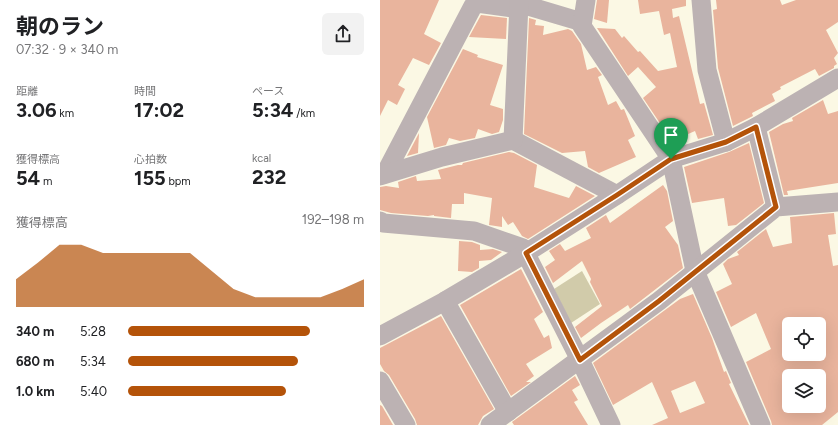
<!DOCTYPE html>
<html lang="ja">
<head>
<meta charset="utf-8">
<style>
	body { margin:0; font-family:Figtree,"Noto Sans JP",sans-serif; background:#f2f2f2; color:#202124; height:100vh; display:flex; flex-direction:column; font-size:15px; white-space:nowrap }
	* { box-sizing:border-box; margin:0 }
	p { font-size:13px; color:#757577 }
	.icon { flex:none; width:22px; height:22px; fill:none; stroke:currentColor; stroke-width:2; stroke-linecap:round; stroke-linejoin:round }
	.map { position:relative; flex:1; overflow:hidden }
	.details { display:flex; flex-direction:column; background:#fff; width:380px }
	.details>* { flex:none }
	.buttons { position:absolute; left:402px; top:317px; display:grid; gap:8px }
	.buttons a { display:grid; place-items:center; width:44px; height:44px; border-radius:6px; background:#fff; box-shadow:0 4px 16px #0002; font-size:20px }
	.pin { position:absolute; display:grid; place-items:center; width:34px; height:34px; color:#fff; margin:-41px -17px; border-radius:50% 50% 50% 0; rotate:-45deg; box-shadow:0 0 4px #0007 }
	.pin .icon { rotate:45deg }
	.round { display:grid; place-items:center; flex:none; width:42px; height:42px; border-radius:6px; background:#f2f2f2 }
	.head { display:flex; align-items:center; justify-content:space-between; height:68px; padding:0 16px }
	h1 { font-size:22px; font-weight:700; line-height:30px }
	.figures { display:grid; grid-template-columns:repeat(3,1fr); gap:6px; height:68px; padding:4px 16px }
	.figures div { display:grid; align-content:center }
	.figures b { font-size:20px; font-weight:700 }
	.figures small { font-size:11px; font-weight:400 }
	.figures p { font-size:11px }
	.chart { height:112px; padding:8px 16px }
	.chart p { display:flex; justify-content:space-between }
	.chart svg { width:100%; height:72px; margin-top:4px; fill:#b45309; opacity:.7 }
	ul { padding:0 16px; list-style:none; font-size:13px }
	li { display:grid; grid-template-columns:64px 48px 1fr; align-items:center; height:30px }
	li i { height:10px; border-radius:5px; background:#b45309 }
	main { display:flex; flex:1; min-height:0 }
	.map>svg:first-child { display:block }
	.green { fill:#d1cbaa }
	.building { fill:#e9b49d; fill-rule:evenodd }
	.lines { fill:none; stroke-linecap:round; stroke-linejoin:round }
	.minor { stroke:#bcb2b3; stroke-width:19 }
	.route-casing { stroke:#fff; stroke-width:8 }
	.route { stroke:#b45309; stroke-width:5 }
</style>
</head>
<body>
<main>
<section class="details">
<div class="head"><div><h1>朝のラン</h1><p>07:32 · 9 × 340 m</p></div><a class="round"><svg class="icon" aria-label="share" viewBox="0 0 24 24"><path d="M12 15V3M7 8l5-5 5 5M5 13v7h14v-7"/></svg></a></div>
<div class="figures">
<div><p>距離</p><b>3.06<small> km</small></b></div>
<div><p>時間</p><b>17:02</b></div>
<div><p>ペース</p><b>5:34<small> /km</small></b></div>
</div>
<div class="figures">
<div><p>獲得標高</p><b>54<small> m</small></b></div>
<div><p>心拍数</p><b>155<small> bpm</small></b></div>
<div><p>kcal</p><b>232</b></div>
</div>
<div class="chart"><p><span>獲得標高</span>192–198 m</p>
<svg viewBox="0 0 160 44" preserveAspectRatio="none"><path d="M0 44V27L10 17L20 6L30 6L40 11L50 11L60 11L70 11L80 11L90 22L100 33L110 38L120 38L130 38L140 38L150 33L160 27V44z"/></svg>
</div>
<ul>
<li><b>340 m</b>5:28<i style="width:77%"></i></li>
<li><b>680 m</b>5:34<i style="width:72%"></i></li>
<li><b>1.0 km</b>5:40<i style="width:67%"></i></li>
</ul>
</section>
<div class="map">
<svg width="458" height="425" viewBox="0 0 458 425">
	<rect width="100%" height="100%" fill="#fbf8e4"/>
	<polygon class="green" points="202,271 220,304 191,323 174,289"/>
	<g class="building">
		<polygon points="0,0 59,0 44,34 61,43 49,65 33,58 18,85 25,89 17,105 8,100 0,116"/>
		<polygon points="217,0 229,0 227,23 214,19"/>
		<polygon points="258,0 306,0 306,6 292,9 293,18 299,16 320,104 324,103 333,135 318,139 315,131 292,141 263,98 276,87 258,67 248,76 217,28 235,29 242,38 244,36 258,52 260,51 278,71 297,67 290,33 284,35 279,11 260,14"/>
		<polygon points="336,0 400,0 402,5 416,0 458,0 458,22 446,30 458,53 454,58 457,64 454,66 454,68 439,76 435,69 400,87 401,89 392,94 395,101 372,113 373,116 353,126 338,68 333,10 337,9"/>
		<polygon points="101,15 127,18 126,39 89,37"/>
		<polygon points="149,18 156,20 155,25 164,26 163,35 188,29 192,31 201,44 207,70 216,67 222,75 218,77 228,105 236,101 241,110 244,109 255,136 248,140 256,157 219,173 208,167 205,151 182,153 144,134"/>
		<polygon points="83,49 98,55 97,57 123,65 110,105 123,109 123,120 119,132 112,134 98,129 95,138 80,141 69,138 66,145 54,148 47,117"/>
		<polygon points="443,100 448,114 458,111 458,183 407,191 408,195 404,195 389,132 403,124 413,121 412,118"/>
		<polygon points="39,133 38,153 27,156"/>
		<polygon points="369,143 384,203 356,225 348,226 344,198 312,203 304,167 349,152"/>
		<polygon points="129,152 134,153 157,165 154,187 189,198 196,186 215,196 148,239 142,236 133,222 128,225 122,216 122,227 109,225 112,198 84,193 84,204 72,204 71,218 54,216 54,215 48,216 11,213 0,210 0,187 6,186 19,188 18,182 36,176 37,181 61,179 58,170 78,165 82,165 83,163"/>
		<polygon points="283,185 287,191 293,221 285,227 298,245 303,268 250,309 248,305 221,323 201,338 195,327 222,306 210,282 211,279 202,261 173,283 165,267 175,260 169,251 180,244 185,251 211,238 206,228 226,215 230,223"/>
		<path d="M454,213L456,234L448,235L453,266L458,265V412L442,425H392L391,421L366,362L391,349L376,313L351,327L336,292L352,284L343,264L348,259L359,255L357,252L386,229L393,247L412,243L410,217ZM409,324H439V354H423L409,359ZM409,376H439V406H409Z"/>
		<polygon points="79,241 92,242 100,245 100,250 113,249 122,252 111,260 99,261 99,268 92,272 78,271"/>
		<polygon points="141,269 163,312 154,319 164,338 169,335 172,348 146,364 154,376 146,382 151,382 131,396 80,305"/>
		<path d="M313,294L332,338L344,372L346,371L351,383L349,384L369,425H272L288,418L272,382L233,405L213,363L300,299ZM315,381L325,403L300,413L291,391Z"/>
		<polygon points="61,316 114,409 103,416 98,425 37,425 35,419 9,375 4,371 0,364 0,348"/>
		<polygon points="195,376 200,385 192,390 198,400 194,402 208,425 134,425 132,422"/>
		<polygon points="0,405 2,406 13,425 0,425"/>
	</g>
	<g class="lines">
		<g class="minor">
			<polyline points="128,0 202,22"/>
			<polyline points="206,0 202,26 291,159 315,271 381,425"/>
			<polyline points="321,0 327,70 346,142"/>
			<polyline points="376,127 396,207"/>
			<polyline points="133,140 237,195"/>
			<polyline points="5,174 93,6 97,3 139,9"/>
			<polyline points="0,176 62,157 133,140 139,3"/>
			<polyline points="0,221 3,223 94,231 143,248 200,360 231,425"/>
			<polyline points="65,301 128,412"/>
			<polyline points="0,336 65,301 146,253 237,195 291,159 346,142 376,127 458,78"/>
			<polyline points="0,381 26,425"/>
			<polyline points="110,425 279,301 396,207 458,202"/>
		</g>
	</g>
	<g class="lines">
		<defs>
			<polygon id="route" points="376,127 396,207 279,301 200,360 146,253 237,195 291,159 346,142"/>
		</defs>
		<use href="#route" class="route-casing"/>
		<use href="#route" class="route"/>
	</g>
</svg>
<div class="buttons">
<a><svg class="icon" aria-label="locate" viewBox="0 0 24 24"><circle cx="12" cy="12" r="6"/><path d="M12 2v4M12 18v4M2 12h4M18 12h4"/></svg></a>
<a><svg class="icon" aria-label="layers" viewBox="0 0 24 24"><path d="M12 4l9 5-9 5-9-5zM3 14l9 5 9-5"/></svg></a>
</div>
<div class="pin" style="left:291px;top:159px;background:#1e9e55"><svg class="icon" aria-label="arrive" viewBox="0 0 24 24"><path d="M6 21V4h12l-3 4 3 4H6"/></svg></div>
</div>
</main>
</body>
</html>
